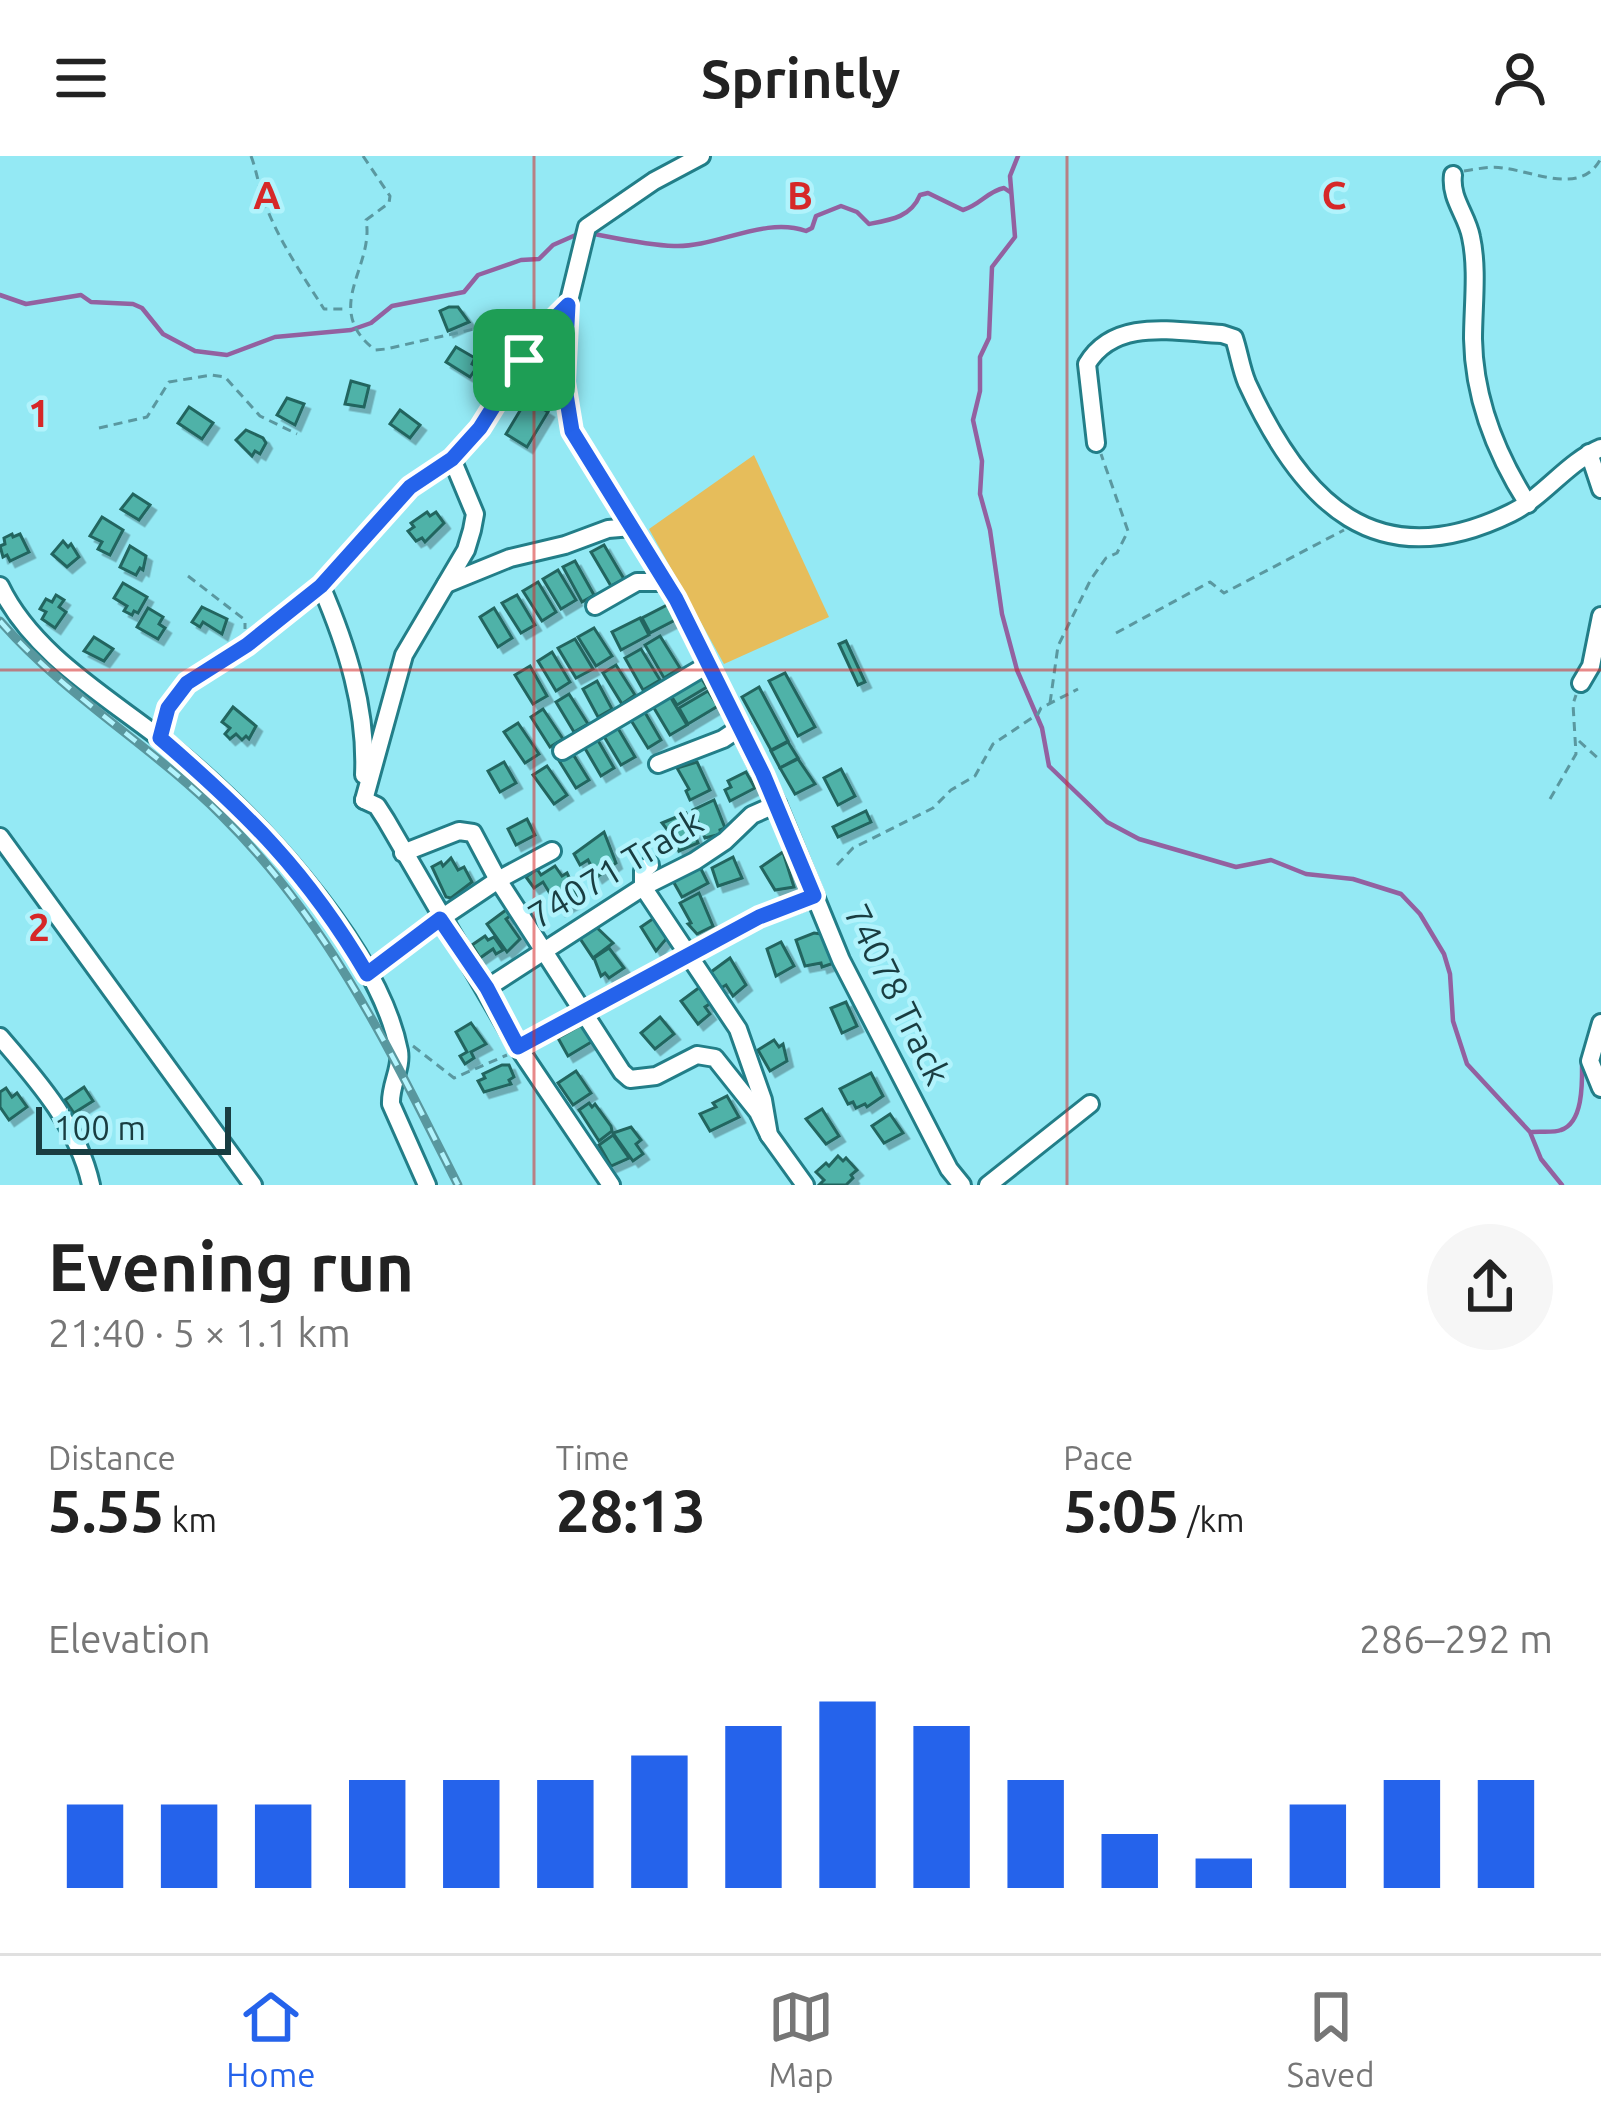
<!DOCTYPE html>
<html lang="en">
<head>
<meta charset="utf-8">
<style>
	body { margin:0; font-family:Ubuntu,sans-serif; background:#f6f6f6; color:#222; height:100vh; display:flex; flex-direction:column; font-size:45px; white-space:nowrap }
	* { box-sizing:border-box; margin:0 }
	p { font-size:39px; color:#767676 }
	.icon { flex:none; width:66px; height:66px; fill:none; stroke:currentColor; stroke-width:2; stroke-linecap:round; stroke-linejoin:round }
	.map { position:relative; height:1029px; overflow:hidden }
	.drawer { display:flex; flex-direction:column; background:#fff; flex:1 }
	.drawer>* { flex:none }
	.scale { position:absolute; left:36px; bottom:30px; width:195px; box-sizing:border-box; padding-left:12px; border:6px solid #193d41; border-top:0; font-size:33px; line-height:42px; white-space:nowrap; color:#193d41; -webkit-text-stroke:9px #b1f3fc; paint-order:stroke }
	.pin { position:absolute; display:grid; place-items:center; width:102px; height:102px; color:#fff; margin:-51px; border-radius:24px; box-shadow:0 6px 18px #0006 }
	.round { display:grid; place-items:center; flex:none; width:126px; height:126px; border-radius:63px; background:#f6f6f6 }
	.headline { display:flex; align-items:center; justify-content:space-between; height:204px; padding:0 48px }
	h1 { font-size:66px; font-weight:700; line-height:90px }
	.metrics { display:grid; grid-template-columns:repeat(3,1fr); gap:18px; height:204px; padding:12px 48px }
	.metrics div { display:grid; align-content:center }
	.metrics b { font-size:60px; font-weight:700 }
	.metrics small { font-size:33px; font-weight:400 }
	.metrics p { font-size:33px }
	.chart { height:336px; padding:24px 48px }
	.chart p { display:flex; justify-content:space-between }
	.chart svg { width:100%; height:216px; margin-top:12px; stroke:#2563eb; stroke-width:6 }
	header { display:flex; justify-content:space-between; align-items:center; height:156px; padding:0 48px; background:#fff; font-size:54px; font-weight:700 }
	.dock { display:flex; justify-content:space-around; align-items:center; height:168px; border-top:3px solid #e0e0e0; background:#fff; font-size:33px; color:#767676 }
	.dock a { display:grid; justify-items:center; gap:6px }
	.dock .on { color:#2563eb }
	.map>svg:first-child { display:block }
	.green { fill:#e6bd5b }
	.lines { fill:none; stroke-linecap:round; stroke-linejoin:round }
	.stream { stroke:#9361a0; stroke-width:4.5 }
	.building { fill:#4fb2a8; stroke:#23655f; stroke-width:3; filter:url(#shadow) }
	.minor-casing { stroke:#227e88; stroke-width:22 }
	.path { stroke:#5a98a0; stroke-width:3; stroke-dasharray:9 6; stroke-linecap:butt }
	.minor { stroke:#fff; stroke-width:16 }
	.rail-casing { stroke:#59979e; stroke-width:9 }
	.rail { stroke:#b1f3fc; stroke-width:4.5; stroke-dasharray:14; stroke-linecap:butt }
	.route-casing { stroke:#fff; stroke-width:24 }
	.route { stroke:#2563eb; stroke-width:15 }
	.grid { fill:none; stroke:#d62828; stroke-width:3; stroke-opacity:0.55 }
	.labels { text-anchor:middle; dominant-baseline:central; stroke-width:9; stroke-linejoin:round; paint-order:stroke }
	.street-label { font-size:36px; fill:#193d41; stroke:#b1f3fc }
	.grid-label { font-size:39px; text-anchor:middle; font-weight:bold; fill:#d62828; stroke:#b1f3fc; stroke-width:9; stroke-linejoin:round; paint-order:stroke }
</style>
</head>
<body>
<header><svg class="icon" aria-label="menu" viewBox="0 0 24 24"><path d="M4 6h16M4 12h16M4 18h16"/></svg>Sprintly<svg class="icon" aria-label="person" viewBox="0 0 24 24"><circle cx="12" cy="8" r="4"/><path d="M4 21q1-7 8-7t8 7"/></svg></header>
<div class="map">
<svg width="1601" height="1029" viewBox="0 0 1601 1029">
	<defs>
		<filter id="shadow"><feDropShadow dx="5.5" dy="5.5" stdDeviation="0" flood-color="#0004"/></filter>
	</defs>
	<rect width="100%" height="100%" fill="#94e9f4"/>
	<polygon class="green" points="754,299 829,461 724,508 649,373"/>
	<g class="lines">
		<g class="stream">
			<polyline points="1018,0 1010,20 1015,81 992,111 989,182 980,201 980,235 973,264 982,305 980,338 990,374 1002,458 1017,514 1042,572 1049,610 1107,666 1139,683 1236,711 1271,704 1306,718 1353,723 1401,738 1420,758 1444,798 1450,818 1453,865 1467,908 1530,976 1541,1003 1562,1029"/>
			<path d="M589,77C616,82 646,89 674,90C716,92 764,60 806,75L812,72L816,60L841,50L857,56L869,68C891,64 911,61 920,39L928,37L963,54C980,49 988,35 1004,32L1010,36"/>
			<polyline points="0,139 26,148 81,139 91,146 133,148 142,152 163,178 195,195 227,199 275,181 351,174 371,167 392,150 464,136 478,119 521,104 539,103 553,89 578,78"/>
			<path d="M1532,976C1540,975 1554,977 1561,974C1585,966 1582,921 1582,902L1586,898"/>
		</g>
	</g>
	<g class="building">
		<polygon points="449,151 458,151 469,166 448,175 440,155"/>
		<polygon points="456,191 475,202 472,208 477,211 470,221 446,206"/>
		<polygon points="351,225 369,230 364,251 345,248"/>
		<polygon points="287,242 304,248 295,269 277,259"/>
		<polygon points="527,243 548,256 527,291 506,278"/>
		<polygon points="189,251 213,267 202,283 178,267"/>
		<polygon points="400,254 420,269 410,282 390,268"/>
		<polygon points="246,274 263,282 266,287 260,298 255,295 252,300 236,284"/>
		<polygon points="133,338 150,349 139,364 121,353"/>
		<polygon points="427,356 430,360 436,356 444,367 425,386 422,382 416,385 408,375 414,371 411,367"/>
		<polygon points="102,361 123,374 110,399 98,393 102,386 90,380"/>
		<polygon points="12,378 13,381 20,378 29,396 10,405 7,399 3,401 0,390 5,388 4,382"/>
		<polygon points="63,385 68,391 71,388 79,401 67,411 52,398"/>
		<polygon points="604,389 624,423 611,430 591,396"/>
		<polygon points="130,390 146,400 143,414 140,412 136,419 120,411"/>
		<polygon points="575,405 594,439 582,446 563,411"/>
		<polygon points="558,414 576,444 561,453 543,423"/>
		<polygon points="538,426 556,456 542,465 523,435"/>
		<polygon points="123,427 147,441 138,457 134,455 132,459 124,455 127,450 114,442"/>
		<polygon points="56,439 64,444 59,451 66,456 55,472 42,463 46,456 40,453 46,443 52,446"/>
		<polygon points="517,439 535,469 521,477 502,447"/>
		<polygon points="671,447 679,462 650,477 642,462"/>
		<polygon points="202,451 227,463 222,478 203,466 200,471 192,466"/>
		<polygon points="148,452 163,461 159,468 165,472 158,483 137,471"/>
		<polygon points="494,452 512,482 498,491 480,461"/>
		<polygon points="640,462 649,479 621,494 612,476"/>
		<polygon points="594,472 612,500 596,510 578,481"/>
		<polygon points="660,480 680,512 664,522 645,489"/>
		<polygon points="94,481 113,493 104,505 84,495"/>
		<polygon points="575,483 593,513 576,522 558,492"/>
		<polygon points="846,485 865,526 858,529 839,488"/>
		<polygon points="641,493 660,524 643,534 625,502"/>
		<polygon points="552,496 570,526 556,535 538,505"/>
		<polygon points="616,509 635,539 622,548 603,517"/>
		<polygon points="530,510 547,540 533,548 515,519"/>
		<polygon points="698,517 707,531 677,549 668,535"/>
		<polygon points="785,517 815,571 798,580 769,525"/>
		<polygon points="597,525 612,553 598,561 583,533"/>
		<polygon points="759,531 788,585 771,594 742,541"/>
		<polygon points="708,535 718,550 688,568 679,552"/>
		<polygon points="668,537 687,569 670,579 651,547"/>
		<polygon points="569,538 588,568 574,576 556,546"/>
		<polygon points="233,551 256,570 249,583 246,580 242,584 236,578 230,583 225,578 230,572 222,566"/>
		<polygon points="543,553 563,583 550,591 531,561"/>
		<polygon points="643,553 661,584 648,592 629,561"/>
		<polygon points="518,567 539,598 525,607 504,576"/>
		<polygon points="616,569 635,601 621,609 602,577"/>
		<polygon points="596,581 614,612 601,620 583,589"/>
		<polygon points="788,586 798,602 780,612 771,595"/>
		<polygon points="571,595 589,624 576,632 558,603"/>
		<polygon points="798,603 815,628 795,638 780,612"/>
		<polygon points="504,606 516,627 500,636 488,615"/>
		<polygon points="697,606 710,634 690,644 686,635 689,633 677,612"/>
		<polygon points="547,610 567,639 554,648 533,619"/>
		<polygon points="841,613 855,640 838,649 824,622"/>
		<polygon points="746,616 755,632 730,645 725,634 731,631 728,625"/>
		<polygon points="714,644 725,672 720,674 721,678 705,682 693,654"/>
		<polygon points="866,655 871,666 838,681 833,671"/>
		<polygon points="686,657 698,687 679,695 676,689 673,690 669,682 673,681 662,667"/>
		<polygon points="527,663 535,679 516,689 508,673"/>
		<polygon points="604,676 616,707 597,721 588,704 580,709 574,698"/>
		<polygon points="783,696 794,731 775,734 761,711"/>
		<polygon points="733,701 742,722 718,730 712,712"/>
		<polygon points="451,702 458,714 464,711 472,726 451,742 446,741 432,711 441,706 443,710"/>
		<polygon points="555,710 562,720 567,717 578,740 578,744 560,754 543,726 534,732 526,721 537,713 541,719"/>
		<polygon points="700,711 708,727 682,741 673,725"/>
		<polygon points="699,737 713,770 697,778 688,768 691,767 680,747"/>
		<polygon points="506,754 510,760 506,763 520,783 507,796 487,768"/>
		<polygon points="654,762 667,782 656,795 641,771"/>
		<polygon points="592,767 613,787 593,802 577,778"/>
		<polygon points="814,777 821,778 834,807 822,811 821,807 805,810 796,784"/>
		<polygon points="485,780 488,784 494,781 503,794 496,798 493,793 480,802 472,789"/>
		<polygon points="781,786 794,810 776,820 767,793"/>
		<polygon points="609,792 624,812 609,822 605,817 601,820 594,802"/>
		<polygon points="730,802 746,829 733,840 726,829 721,832 711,816"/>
		<polygon points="700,831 711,847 705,851 710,858 698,868 681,845"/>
		<polygon points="846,846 857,870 842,877 831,852"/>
		<polygon points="660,861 674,878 655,893 641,877"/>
		<polygon points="471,867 486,888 471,896 474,902 465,908 460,900 467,896 456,876"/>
		<polygon points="583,868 593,885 568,900 558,882"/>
		<polygon points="774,884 779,891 783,888 787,905 770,915 758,894"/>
		<polygon points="502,909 509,909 514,921 509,924 511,928 484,936 478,925 485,922 483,918"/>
		<polygon points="576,915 591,937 573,949 558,927"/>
		<polygon points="871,917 883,940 867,951 865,948 856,952 853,946 848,948 840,933"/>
		<polygon points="84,931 93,945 74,957 65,944"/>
		<polygon points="6,932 12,941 17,937 27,951 9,964 0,951 0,936"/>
		<polygon points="727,940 739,961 710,975 700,958 716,951 713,947"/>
		<polygon points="589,947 592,951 595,948 611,970 612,975 599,985 579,954"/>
		<polygon points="822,953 839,980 826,988 806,963"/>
		<polygon points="890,958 903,977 884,987 872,970"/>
		<polygon points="631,971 641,984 636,988 643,998 633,1005 613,977"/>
		<polygon points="613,979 629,1002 611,1010 599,989"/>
		<polygon points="838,1000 843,1005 846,1002 857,1014 851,1019 853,1022 846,1029 819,1029 824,1024 816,1016 826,1007 829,1010"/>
	</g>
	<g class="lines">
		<defs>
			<g id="minor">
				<path d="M1453,19C1450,43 1467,59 1471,81C1478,113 1473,150 1473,183C1474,242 1496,298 1528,348"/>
				<polyline points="568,149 564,226 572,275 676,443 777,648 841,804 949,1013 962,1029"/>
				<path d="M1096,287L1087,208C1115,161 1176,176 1222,178L1234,182C1239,197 1241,213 1247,227C1302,347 1376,423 1511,357C1545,340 1567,306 1601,292"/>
				<polyline points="1589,297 1601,333"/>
				<polyline points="446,428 510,402 565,389 608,373 632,371"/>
				<path d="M0,430C31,495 101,537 157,580C243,645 378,787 399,895C402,912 390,929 391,948L427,1029"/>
				<path d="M321,430C347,490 367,553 364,619"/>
				<polyline points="595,450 637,426 666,426"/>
				<polyline points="1581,527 1591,510 1601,460"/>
				<polyline points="160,582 168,552 187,527 247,489 321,430 410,331 452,303 480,272 539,178 568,149 587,71 654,25 701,0"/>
				<polyline points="562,595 709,508"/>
				<polyline points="658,608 723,583 741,571"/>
				<polyline points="364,644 377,650 386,664 518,891 611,1029"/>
				<polyline points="364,644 404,499 466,394 472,374 475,358 452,303"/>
				<polyline points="0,681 253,1029"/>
				<polyline points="403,697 459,675 473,677 498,724 622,916 630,923 656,920 697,899 715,902 758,956 769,979"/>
				<polyline points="650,709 643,715 643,731 738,873 763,944 769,979 805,1029"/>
				<polyline points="440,763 498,724 552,695"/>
				<polyline points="487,832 643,731 695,705 725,685 752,659 777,648"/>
				<polyline points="1601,867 1590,905 1601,932"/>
				<path d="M0,881C38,925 78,970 91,1029"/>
				<polyline points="518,891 759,761 814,741"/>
				<polyline points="988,1029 1090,948"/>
			</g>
		</defs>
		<use href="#minor" class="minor-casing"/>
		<g class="path">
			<path d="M251,0C256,13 258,26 262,39C275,79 301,117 324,153H346"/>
			<path d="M363,0L390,40L389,47L366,64C375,111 321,152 375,194L386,193L496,168H504L518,179"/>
			<path d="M1464,15C1477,13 1490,10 1503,12C1536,16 1582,40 1601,2"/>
			<polyline points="99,272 147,261 169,226 211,219 225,221 260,260 297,278"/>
			<polyline points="188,420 245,464 245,473"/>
			<polyline points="1116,477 1210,426 1224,437 1344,374"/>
			<polyline points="1050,547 1058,490 1091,423 1106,402 1117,397 1128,375 1101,298"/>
			<polyline points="1579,585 1601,605"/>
			<polyline points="1550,643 1576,598 1573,548 1576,539"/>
			<polyline points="837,709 853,692 933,652 951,634 975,620 993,588 1038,558 1041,552 1078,533"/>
			<polyline points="383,806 428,773"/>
			<polyline points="413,890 454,922 507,899"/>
		</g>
		<use href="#minor" class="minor"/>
		<defs>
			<path id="rail" d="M0,465C64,539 152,590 221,659C330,767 390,894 458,1029"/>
		</defs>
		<use href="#rail" class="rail-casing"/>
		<use href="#rail" class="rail"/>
	</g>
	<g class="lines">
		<defs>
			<path id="route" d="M568,149L564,226L572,275L676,443L763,618L814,740L759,761L518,891L487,832L440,763L367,818C308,717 247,657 160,582L168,552L187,527L247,489L321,430L410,331L452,303L480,272L539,178Z"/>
		</defs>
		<use href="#route" class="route-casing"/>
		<use href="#route" class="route"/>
	</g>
	<path class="grid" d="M534,0V1029M1067,0V1029M0,514H1601"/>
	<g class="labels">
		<g class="street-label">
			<text transform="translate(615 712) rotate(-31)">74071 Track</text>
			<text transform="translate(898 838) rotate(64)">74078 Track</text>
		</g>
	</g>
	<g class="grid-label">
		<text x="267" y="53">A</text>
		<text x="800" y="53">B</text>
		<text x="1334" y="53">C</text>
		<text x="39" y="271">1</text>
		<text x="39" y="785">2</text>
	</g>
</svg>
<div class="scale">100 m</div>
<div class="pin" style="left:524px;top:204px;background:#1e9e55"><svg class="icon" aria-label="arrive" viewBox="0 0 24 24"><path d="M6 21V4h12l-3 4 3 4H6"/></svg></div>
</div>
<section class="drawer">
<div class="headline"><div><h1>Evening run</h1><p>21:40 · 5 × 1.1 km</p></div><a class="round"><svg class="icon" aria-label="share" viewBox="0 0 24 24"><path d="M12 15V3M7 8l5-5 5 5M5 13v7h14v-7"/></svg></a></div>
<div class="metrics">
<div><p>Distance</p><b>5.55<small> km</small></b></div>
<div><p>Time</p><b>28:13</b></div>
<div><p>Pace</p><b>5:05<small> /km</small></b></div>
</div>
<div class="chart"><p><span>Elevation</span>286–292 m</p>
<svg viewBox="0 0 160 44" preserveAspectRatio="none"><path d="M5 44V27M15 44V27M25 44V27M35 44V22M45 44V22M55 44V22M65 44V17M75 44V11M85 44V6M95 44V11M105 44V22M115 44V33M125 44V38M135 44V27M145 44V22M155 44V22"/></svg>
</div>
</section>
<nav class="dock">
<a class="on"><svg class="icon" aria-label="home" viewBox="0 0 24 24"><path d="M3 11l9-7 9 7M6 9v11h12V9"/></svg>Home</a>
<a><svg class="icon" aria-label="map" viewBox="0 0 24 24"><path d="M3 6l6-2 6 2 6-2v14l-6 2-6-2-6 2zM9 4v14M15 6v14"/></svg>Map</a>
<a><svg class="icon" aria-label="saved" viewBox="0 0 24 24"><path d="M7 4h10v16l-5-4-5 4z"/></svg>Saved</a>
</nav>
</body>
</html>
